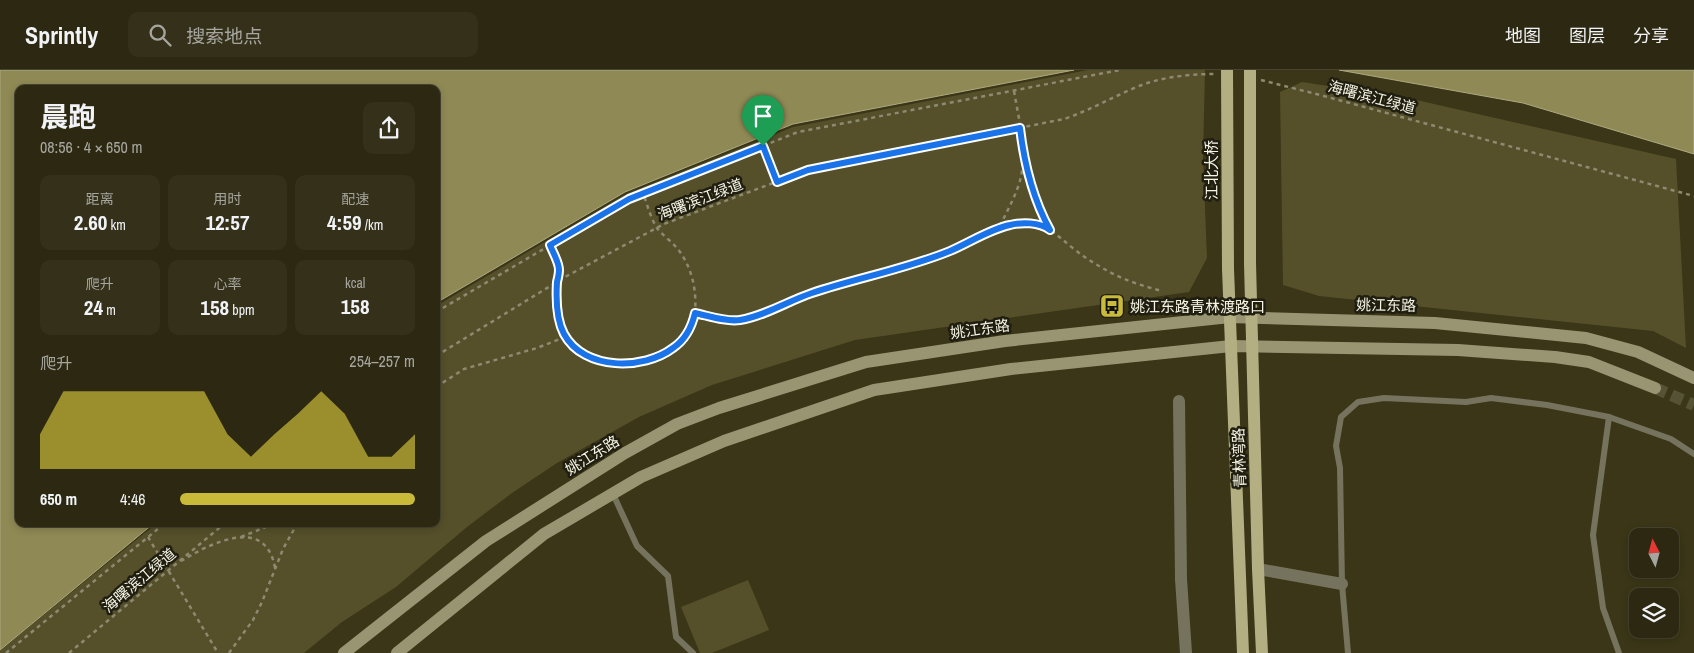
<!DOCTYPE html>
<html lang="zh">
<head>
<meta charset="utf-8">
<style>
	body { margin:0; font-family:"Archivo Narrow","Noto Sans SC",sans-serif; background:#34301a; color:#f1f3f6; height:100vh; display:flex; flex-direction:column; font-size:19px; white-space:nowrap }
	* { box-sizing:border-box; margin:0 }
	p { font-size:16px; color:#a6a69f }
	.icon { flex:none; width:28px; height:28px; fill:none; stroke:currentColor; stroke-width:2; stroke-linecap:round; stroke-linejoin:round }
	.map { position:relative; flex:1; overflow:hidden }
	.sheet { position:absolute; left:15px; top:15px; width:425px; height:442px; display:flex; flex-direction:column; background:#2c2811; border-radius:10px; box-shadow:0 2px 8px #0003,0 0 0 1px #484431 }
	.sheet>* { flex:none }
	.needle { width:32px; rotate:354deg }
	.controls { position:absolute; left:1629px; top:458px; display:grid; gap:10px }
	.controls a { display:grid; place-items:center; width:50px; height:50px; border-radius:10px; background:#2c2811; box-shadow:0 2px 8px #0003,0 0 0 1px #484431; font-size:25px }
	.pin { position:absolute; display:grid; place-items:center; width:42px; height:42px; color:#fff; margin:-51px -21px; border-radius:50% 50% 50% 0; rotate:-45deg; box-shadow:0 0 5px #0007 }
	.pin .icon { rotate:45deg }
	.round { display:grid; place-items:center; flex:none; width:52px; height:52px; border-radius:10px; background:#34301a }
	.overview { display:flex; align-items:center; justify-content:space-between; height:85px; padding:0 25px }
	h1 { font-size:28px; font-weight:700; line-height:38px }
	.figures { display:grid; grid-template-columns:repeat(3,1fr); gap:8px; height:85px; padding:5px 25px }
	.figures div { display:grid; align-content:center; border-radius:10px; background:#34301a; text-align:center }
	.figures b { font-size:21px; font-weight:700 }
	.figures small { font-size:14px; font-weight:400 }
	.figures p { font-size:14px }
	.chart { height:140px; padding:10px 25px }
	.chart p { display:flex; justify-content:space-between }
	.chart svg { width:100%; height:90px; margin-top:5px; fill:#caba3a; opacity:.7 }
	ul { padding:0 25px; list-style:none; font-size:16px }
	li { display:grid; grid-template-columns:80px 60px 1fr; align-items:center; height:38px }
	li i { height:12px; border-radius:6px; background:#caba3a }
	header { display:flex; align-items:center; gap:30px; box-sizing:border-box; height:70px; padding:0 25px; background:#2c2811; border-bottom:1px solid #484431 }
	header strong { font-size:24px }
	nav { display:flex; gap:28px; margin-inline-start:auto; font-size:18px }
	.search { width:350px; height:45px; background:#34301a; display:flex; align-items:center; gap:12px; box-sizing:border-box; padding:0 18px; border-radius:10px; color:#a6a69f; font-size:19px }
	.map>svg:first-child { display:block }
	.green { fill:#55502a }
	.water { fill:#8f8955; stroke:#aea97f }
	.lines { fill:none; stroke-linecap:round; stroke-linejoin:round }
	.secondary-tunnel { stroke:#565235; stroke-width:12; stroke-dasharray:12 6; stroke-linecap:butt }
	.path { stroke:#8d8a71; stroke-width:2.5; stroke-dasharray:4 4; stroke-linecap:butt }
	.lane { stroke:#75735d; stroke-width:6 }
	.street { stroke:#75735d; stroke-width:12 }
	.secondary { stroke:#999572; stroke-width:12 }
	.primary { stroke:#b4af82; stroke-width:12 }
	.primary-bridge { stroke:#b4af82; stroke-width:12 }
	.route-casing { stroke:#fff; stroke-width:10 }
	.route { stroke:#1a73e8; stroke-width:6 }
	.labels { text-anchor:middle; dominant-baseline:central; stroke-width:5; stroke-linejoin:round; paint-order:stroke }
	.street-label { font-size:15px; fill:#f6f4e2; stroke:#1f1e10 }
	.poi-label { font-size:15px; fill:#f6f4e2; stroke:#1f1e10; text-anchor:start }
</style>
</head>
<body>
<header>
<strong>Sprintly</strong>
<div class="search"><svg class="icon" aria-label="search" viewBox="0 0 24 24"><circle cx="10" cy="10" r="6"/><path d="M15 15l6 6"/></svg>搜索地点</div>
<nav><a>地图</a><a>图层</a><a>分享</a></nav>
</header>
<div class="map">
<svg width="1694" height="583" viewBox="0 0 1694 583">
	<rect width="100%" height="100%" fill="#3a3617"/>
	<g class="green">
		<polygon points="1088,0 1205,0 1203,87 1207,188 1189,222 855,270 712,315 639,347 557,393 512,423 467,457 396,517 342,552 304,583 0,583 0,580 156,454 436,454 436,236 626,124 793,57"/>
		<polygon points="1302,12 1412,29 1676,89 1686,278 1653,261 1319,226 1283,215 1280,22"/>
		<polygon points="748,510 769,560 712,583 700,583 681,537"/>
	</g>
	<g class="water">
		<polygon points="0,0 1074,0 793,54 625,122 436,233 436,19 19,19 19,454 153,454 0,580"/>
		<polygon points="1339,0 1694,0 1694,84 1523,33"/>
	</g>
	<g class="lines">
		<polyline class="secondary-tunnel" points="1655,318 1694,335"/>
		<g class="path">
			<polyline points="1261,10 1320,25 1694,126"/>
			<polyline points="763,76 777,112"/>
			<polyline points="1024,83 1036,130 1049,158"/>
			<path d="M1000,156C1006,143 1013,131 1018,117C1029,87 1019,51 1014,21"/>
			<path d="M550,175C553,183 559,192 559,200C559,204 558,208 557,211C556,228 555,252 565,267C591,306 660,301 685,265C690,258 694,251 695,241C697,219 691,194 676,177C671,171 662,165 657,158C651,149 647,134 643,123"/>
			<polyline points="436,242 629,129 798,62 1120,0"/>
			<path d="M695,243C709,246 725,252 740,250C764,247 787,231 811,223C856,208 903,199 948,182C973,173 999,152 1025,153C1049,154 1057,166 1074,179C1084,187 1095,194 1106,200C1123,210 1143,216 1162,221"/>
			<path d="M436,286L565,207L664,154L717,134L808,100L1064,49C1088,41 1109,29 1132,19C1158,7 1188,4 1216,4"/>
			<polyline points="436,317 464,299 537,278 565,267"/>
			<polyline points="148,467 218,583"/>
			<polyline points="241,467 273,454"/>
			<path d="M181,491C211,473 266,445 275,498"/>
			<polyline points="6,583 164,454"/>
			<polyline points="69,583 224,454"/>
			<polyline points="229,583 253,550 262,532 283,479 297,454"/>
		</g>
		<g class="lane">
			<polyline points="1609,347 1593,465 1603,538 1619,583"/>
			<polyline points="613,424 637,476 668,506 676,567 693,583"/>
			<polyline points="1348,583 1342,514 1340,398 1336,376 1341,347 1358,332 1384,328 1466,332 1491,328 1547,335 1609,347 1671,369 1694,384"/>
		</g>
		<g class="street">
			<polyline points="1179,331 1181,509 1186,583"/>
			<polyline points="1258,499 1342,514"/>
		</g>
		<g class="secondary">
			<polyline points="344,583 486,471 625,383 677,354 719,338 866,292 1005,271 1230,247 1435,253 1586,268 1638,282 1694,308"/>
			<polyline points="397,583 544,464 641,407 724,371 874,320 1011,299 1231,276 1458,280 1555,287 1589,292 1655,318"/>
		</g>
		<g class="primary">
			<polyline points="1250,193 1258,499 1262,583"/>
			<polyline points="1228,199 1243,583"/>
		</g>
		<g class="primary-bridge">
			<polyline points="1227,0 1228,199"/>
			<polyline points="1250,0 1250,193"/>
		</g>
	</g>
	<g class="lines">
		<defs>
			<path id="route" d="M1020,58C1024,92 1033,129 1050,160C1039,152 1022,152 1010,155C990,159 969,173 950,181C906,199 857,208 812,223C788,231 765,246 740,250C726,252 709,246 695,243C692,256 685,270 673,278C644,300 584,301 564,264C556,249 556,228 557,212C558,208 559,204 559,200C559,192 553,183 550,175L629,129L763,76L777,112L808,100L838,94Z"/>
		</defs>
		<use href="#route" class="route-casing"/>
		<use href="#route" class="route"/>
	</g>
	<defs>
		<symbol id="bus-square" viewBox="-11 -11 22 22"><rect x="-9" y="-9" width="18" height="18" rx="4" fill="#caba3a" stroke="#1f1e10"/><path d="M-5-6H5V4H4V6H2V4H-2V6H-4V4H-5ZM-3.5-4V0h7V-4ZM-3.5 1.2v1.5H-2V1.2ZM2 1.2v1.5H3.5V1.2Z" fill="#111"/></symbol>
	</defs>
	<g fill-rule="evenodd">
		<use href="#bus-square" x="1098" y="222" width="28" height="28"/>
	</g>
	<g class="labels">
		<g class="street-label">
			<text transform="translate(1372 27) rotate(15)">海曙滨江绿道</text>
			<text transform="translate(1211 100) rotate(-90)">江北大桥</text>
			<text transform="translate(700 129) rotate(-21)">海曙滨江绿道</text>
			<text transform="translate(1386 235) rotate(1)">姚江东路</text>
			<text transform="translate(980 259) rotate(-8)">姚江东路</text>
			<text transform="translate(592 385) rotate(-32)">姚江东路</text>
			<text transform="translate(1239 388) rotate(-92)">青林湾路</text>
			<text transform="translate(139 510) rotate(-40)">海曙滨江绿道</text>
		</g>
		<g class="poi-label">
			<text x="1130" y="236">姚江东路青林渡路口</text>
		</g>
	</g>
</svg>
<div class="controls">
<a><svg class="needle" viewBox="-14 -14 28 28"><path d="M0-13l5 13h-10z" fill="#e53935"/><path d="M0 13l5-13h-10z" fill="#a6a69f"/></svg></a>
<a><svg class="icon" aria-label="layers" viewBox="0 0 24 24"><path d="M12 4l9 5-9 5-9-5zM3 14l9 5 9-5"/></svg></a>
</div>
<div class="pin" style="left:763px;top:76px;background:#1e9e55"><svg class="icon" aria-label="arrive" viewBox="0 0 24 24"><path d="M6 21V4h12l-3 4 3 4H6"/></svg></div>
<section class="sheet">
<div class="overview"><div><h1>晨跑</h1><p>08:56 · 4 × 650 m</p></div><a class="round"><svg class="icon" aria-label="share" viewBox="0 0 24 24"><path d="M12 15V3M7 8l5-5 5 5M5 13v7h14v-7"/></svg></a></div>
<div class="figures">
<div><p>距离</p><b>2.60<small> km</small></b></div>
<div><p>用时</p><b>12:57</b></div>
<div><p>配速</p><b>4:59<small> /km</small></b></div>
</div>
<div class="figures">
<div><p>爬升</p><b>24<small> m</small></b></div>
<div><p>心率</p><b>158<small> bpm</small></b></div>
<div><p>kcal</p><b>158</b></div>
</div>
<div class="chart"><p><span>爬升</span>254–257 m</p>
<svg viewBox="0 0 160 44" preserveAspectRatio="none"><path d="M0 44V27L10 6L20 6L30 6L40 6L50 6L60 6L70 6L80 27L90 38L100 27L110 17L120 6L130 17L140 38L150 38L160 27V44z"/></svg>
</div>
<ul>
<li><b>650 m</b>4:46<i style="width:100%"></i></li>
</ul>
</section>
</div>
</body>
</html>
